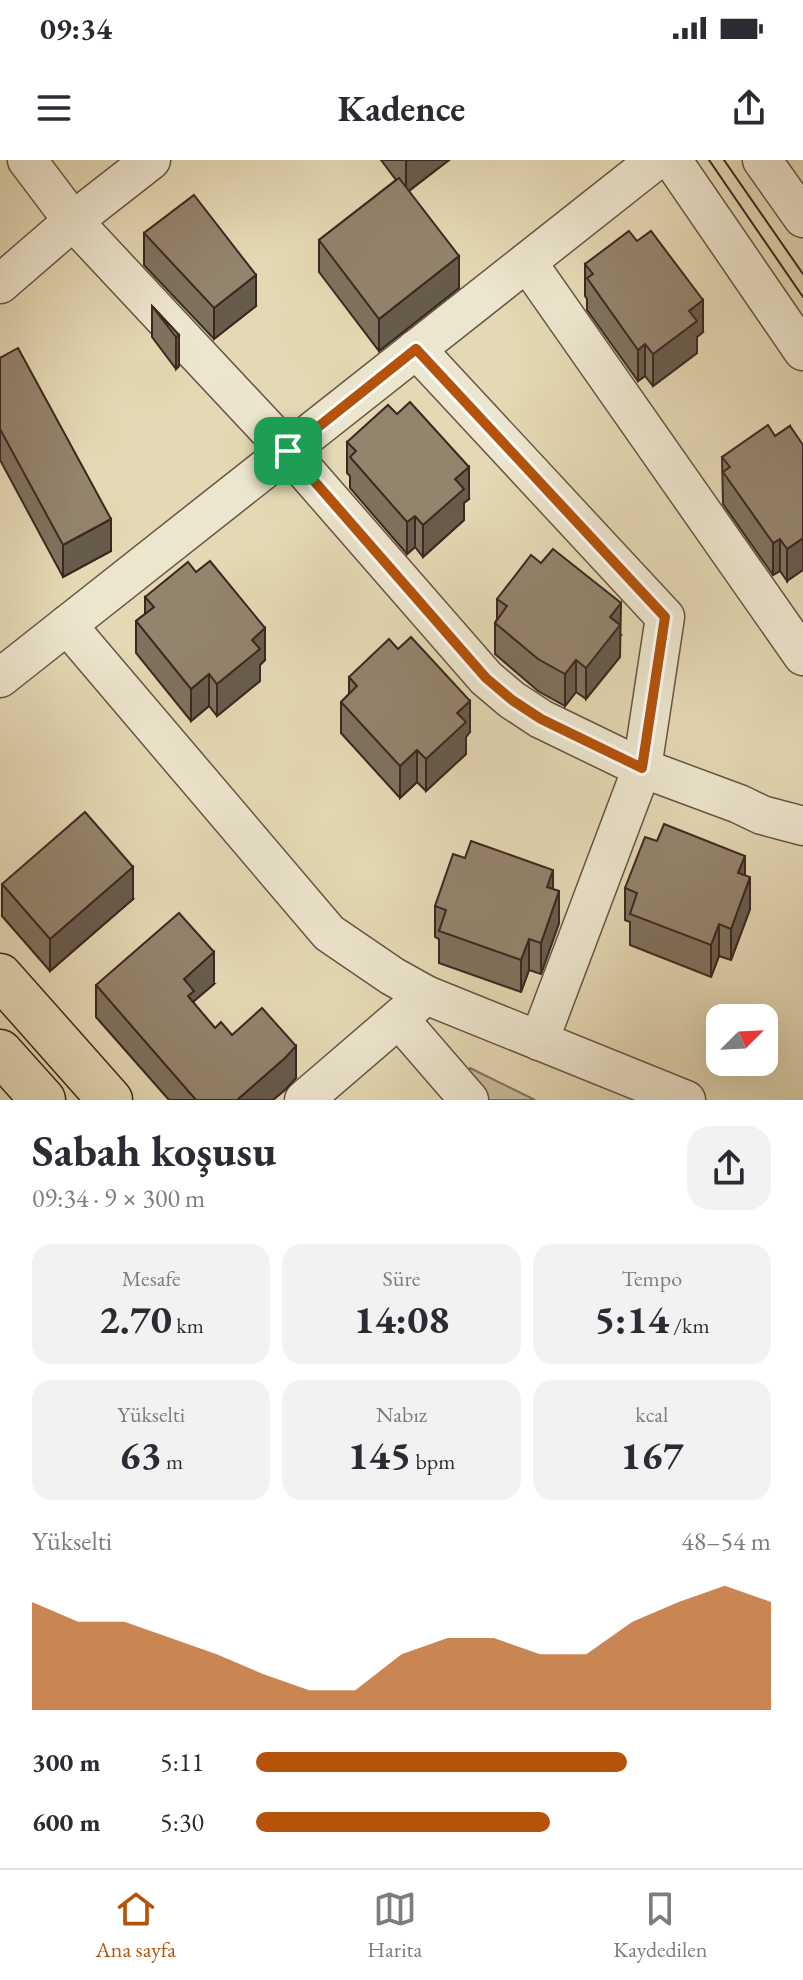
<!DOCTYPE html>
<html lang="tr">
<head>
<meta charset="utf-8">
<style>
	body { margin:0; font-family:"EB Garamond",serif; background:#f2f2f3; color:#2b2b33; height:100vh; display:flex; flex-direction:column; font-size:30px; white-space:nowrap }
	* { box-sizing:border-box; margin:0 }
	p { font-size:26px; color:#7c7c81 }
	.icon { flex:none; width:44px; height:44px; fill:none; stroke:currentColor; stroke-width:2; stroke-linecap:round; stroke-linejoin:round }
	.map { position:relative; height:940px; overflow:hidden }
	.details { display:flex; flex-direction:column; background:#fff; flex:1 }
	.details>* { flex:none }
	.needle { width:52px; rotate:66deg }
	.fabs { position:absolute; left:706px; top:844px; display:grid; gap:16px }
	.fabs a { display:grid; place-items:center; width:72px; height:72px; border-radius:16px; background:#fff; box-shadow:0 8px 32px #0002; font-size:40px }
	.pin { position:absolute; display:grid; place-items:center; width:68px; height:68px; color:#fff; margin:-34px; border-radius:16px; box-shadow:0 4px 12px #0006 }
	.round { display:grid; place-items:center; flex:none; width:84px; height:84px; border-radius:24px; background:#f2f2f3 }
	.head { display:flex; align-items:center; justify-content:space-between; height:136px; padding:0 32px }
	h1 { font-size:44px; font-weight:700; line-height:60px }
	.stats { display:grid; grid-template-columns:repeat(3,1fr); gap:12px; height:136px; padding:8px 32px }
	.stats div { display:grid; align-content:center; border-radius:20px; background:#f2f2f3; text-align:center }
	.stats b { font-size:40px; font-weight:700 }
	.stats small { font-size:22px; font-weight:400 }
	.stats p { font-size:22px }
	.chart { height:224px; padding:16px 32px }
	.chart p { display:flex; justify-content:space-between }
	.chart svg { width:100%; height:144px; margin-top:8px; fill:#b45309; opacity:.7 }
	ul { padding:0 32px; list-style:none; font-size:26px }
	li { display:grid; grid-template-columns:128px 96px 1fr; align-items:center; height:60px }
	li i { height:20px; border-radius:10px; background:#b45309 }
	.status { display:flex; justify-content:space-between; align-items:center; height:56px; padding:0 40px; background:#fff; direction:ltr }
	.status svg { height:22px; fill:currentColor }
	header { display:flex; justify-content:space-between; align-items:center; height:104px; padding:0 32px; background:#fff; font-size:36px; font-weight:700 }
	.tabs { display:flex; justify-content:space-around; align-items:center; height:112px; border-top:2px solid #e1e1e2; background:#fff; font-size:22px; color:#7c7c81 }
	.tabs a { display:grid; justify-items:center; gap:4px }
	.tabs .active { color:#b45309 }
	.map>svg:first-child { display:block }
	.green { fill:#c7bb9b; stroke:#82715e; stroke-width:2 }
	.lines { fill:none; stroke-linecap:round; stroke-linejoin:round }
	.minor-casing { stroke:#665445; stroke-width:41 }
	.major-casing { stroke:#3c2720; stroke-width:47 }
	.minor { stroke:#ede6ce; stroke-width:38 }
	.major { stroke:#e4d9b4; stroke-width:44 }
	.tram { stroke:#3c2720; stroke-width:2 }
	.wall { fill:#7e725e; stroke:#3c2720; stroke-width:2 }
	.shaded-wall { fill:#675c4c; stroke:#3c2720; stroke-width:2 }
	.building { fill:#93846d; stroke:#3c2720; stroke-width:2 }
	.route-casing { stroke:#fff; stroke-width:16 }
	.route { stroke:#b45309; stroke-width:10 }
</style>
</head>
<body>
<div class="status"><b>09:34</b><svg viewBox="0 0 49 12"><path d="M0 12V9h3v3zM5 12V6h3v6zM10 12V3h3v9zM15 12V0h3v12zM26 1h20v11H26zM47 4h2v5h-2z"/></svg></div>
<header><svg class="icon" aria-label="menu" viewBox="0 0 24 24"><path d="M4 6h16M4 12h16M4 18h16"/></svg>Kadence<svg class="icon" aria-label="share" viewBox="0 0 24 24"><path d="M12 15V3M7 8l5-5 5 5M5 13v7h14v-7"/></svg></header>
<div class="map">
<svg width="803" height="940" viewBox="0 0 803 940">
	<rect width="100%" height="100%" fill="#e4d9b4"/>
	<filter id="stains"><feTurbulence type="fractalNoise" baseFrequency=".0025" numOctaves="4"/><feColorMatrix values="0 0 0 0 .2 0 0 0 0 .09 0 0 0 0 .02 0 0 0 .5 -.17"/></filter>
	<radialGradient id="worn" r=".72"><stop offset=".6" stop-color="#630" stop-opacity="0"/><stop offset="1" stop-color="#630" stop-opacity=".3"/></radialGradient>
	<polygon class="green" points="470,908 535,940 480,940 463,920"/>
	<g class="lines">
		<defs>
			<g id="minor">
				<polyline points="27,0 73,61 288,291 486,518 512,540 541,559 642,608 739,644 762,655 803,666"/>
				<polyline points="672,0 803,191"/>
				<polyline points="762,0 803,58"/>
				<polyline points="527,102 803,496"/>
				<polyline points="0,124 73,61 151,0"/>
				<polyline points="416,189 665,457 642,608 539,881"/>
				<polyline points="67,465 329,773 392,816 426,835 686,940"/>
				<polyline points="0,518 656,0"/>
				<polyline points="399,859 469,940"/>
				<polyline points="304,940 426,835"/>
			</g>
			<g id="major">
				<polyline points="0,816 110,940"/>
				<polyline points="0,892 43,940"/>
			</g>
		</defs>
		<use href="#minor" class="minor-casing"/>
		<use href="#major" class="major-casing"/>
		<use href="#minor" class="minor"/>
		<use href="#major" class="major"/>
		<g class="tram">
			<polyline points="709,0 803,137"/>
			<polyline points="724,0 803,114"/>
		</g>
	</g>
	<g class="wall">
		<polygon points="381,0 449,0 409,31 459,128 379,191 319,112 319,80 396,20"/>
		<polygon points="144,73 256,146 214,179 144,105"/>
		<polygon points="585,104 703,172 697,177 697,193 653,226 645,216 638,221 587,150 587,139 585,136"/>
		<polygon points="152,146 179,175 179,206 176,209 152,177"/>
		<polygon points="0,198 111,391 63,417 0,300"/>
		<polygon points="790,266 787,421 780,411 773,415 723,344 722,297 775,276"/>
		<polygon points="347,282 469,339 464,343 464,360 423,397 415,387 407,394 350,328 350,316 347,313"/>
		<polygon points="145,437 265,500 260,505 260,521 217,556 209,546 191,561 136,493 136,461 145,454"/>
		<polygon points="497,439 621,475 620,476 620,497 586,539 576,532 565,546 538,531 495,494 495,463 497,459"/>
		<polygon points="349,517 470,572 466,577 466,594 426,631 417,622 400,638 341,573 341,542 349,534"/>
		<polygon points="745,715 750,749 731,800 719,796 711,817 630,785 630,762 625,760 625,728"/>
		<polygon points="2,724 133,739 50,811 2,756"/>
		<polygon points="553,729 559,763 541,814 529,810 521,832 439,803 439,779 435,777 435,746"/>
		<polygon points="214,824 194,841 194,844 215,868 232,875 296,918 273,940 169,940 96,857 96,825"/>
	</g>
	<g class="shaded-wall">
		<polygon points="408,0 449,0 406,33 406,1"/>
		<polygon points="459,96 459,128 379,191 379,159"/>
		<polygon points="256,115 256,146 214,179 214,148"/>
		<polygon points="703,140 703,172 697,177 697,193 653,226 653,194 689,151"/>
		<polygon points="179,175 179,206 176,209 176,177"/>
		<polygon points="645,184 645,216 638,221 638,190"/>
		<polygon points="469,307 469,339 464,343 464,360 423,397 423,365 455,319"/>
		<polygon points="415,356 415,387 407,394 407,362"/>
		<polygon points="111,359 111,391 63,417 63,385"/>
		<polygon points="803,378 803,410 787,421 787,389"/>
		<polygon points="780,379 780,411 773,415 773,383"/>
		<polygon points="621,443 620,497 586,539 586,508 610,457"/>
		<polygon points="265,468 265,500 260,505 260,521 217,556 217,524 252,480"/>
		<polygon points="576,500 576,532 565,546 565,514"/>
		<polygon points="209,514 209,546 191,561 191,529"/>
		<polygon points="470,541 470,572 466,577 466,594 426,631 426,599 457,553"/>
		<polygon points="417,590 417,622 400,638 400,606"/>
		<polygon points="745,696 745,728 738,713"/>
		<polygon points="133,707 133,739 50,811 50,779"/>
		<polygon points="553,710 553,742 547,727"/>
		<polygon points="750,717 750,749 731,800 731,769"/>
		<polygon points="559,731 559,763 541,814 541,783"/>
		<polygon points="719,764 719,796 711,817 711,785"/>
		<polygon points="529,779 529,810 521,832 521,800"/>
		<polygon points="214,792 214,824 194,841 194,863 184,819"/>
		<polygon points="296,886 296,918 285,930 273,940 237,940"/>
	</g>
	<g class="building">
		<polygon points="399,18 459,96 379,159 319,80"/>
		<polygon points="194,35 256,115 214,148 144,73"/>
		<polygon points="629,71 637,81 651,71 703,140 689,151 697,161 653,194 645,184 638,190 587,118 593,114 585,104"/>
		<polygon points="152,146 179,175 176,177"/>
		<polygon points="18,188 111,359 63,385 0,269 0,198"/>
		<polygon points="410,242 469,307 455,319 464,329 423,365 415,356 407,362 350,297 356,291 347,282 388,245 397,254"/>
		<polygon points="768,265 775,276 790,266 803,285 803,378 787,389 780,379 773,383 723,312 730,307 722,297"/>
		<polygon points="553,389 621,443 610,457 620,465 586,508 576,500 565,514 538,499 495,463 507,446 497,439 531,395 541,403"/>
		<polygon points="210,401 265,468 252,480 260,489 217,524 209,514 191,529 136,461 154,447 145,437 188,402 196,412"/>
		<polygon points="411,477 470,541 457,553 466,562 426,599 417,590 400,606 341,542 357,526 349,517 389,479 398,489"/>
		<polygon points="85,652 133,707 50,779 2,724"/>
		<polygon points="664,664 745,696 738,713 750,717 731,769 719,764 711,785 630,754 637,733 625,728 645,677 657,681"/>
		<polygon points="471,681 553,710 547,727 559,731 541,783 529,779 521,800 439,771 446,750 435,746 453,694 465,698"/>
		<polygon points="179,753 214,792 184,819 194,831 188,836 215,868 221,862 232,875 262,848 296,886 285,898 237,940 196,940 96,825"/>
	</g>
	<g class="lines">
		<defs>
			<polygon id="route" points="416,189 665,457 642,608 541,559 512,540 486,518 288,291"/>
		</defs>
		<use href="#route" class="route-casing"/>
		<use href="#route" class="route"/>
	</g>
	<rect width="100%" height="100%" filter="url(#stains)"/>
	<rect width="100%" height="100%" fill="url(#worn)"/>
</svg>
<div class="fabs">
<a><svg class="needle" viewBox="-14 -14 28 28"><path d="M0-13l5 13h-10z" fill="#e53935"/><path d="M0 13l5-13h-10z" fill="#7c7c81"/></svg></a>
</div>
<div class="pin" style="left:288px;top:291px;background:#1e9e55"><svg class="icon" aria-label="arrive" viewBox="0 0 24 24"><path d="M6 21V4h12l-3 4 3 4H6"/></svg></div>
</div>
<section class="details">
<div class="head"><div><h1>Sabah koşusu</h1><p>09:34 · 9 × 300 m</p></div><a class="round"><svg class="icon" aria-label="share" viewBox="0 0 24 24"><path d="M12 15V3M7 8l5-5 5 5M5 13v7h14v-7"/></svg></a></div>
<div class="stats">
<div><p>Mesafe</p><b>2.70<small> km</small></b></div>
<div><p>Süre</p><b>14:08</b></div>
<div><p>Tempo</p><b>5:14<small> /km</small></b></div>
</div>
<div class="stats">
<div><p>Yükselti</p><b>63<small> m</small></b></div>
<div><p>Nabız</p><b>145<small> bpm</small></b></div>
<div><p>kcal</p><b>167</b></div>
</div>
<div class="chart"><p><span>Yükselti</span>48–54 m</p>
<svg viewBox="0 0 160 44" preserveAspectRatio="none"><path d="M0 44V11L10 17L20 17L30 22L40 27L50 33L60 38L70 38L80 27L90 22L100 22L110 27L120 27L130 17L140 11L150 6L160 11V44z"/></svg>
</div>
<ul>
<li><b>300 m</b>5:11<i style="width:72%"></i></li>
<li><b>600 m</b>5:30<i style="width:57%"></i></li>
</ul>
</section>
<nav class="tabs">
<a class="active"><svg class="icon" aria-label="home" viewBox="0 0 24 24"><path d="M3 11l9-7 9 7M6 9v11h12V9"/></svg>Ana sayfa</a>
<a><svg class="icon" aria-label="map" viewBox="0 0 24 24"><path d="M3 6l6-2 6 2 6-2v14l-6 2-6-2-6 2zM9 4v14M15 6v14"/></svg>Harita</a>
<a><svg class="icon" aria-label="saved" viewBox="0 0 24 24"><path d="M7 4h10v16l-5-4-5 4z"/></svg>Kaydedilen</a>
</nav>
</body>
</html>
